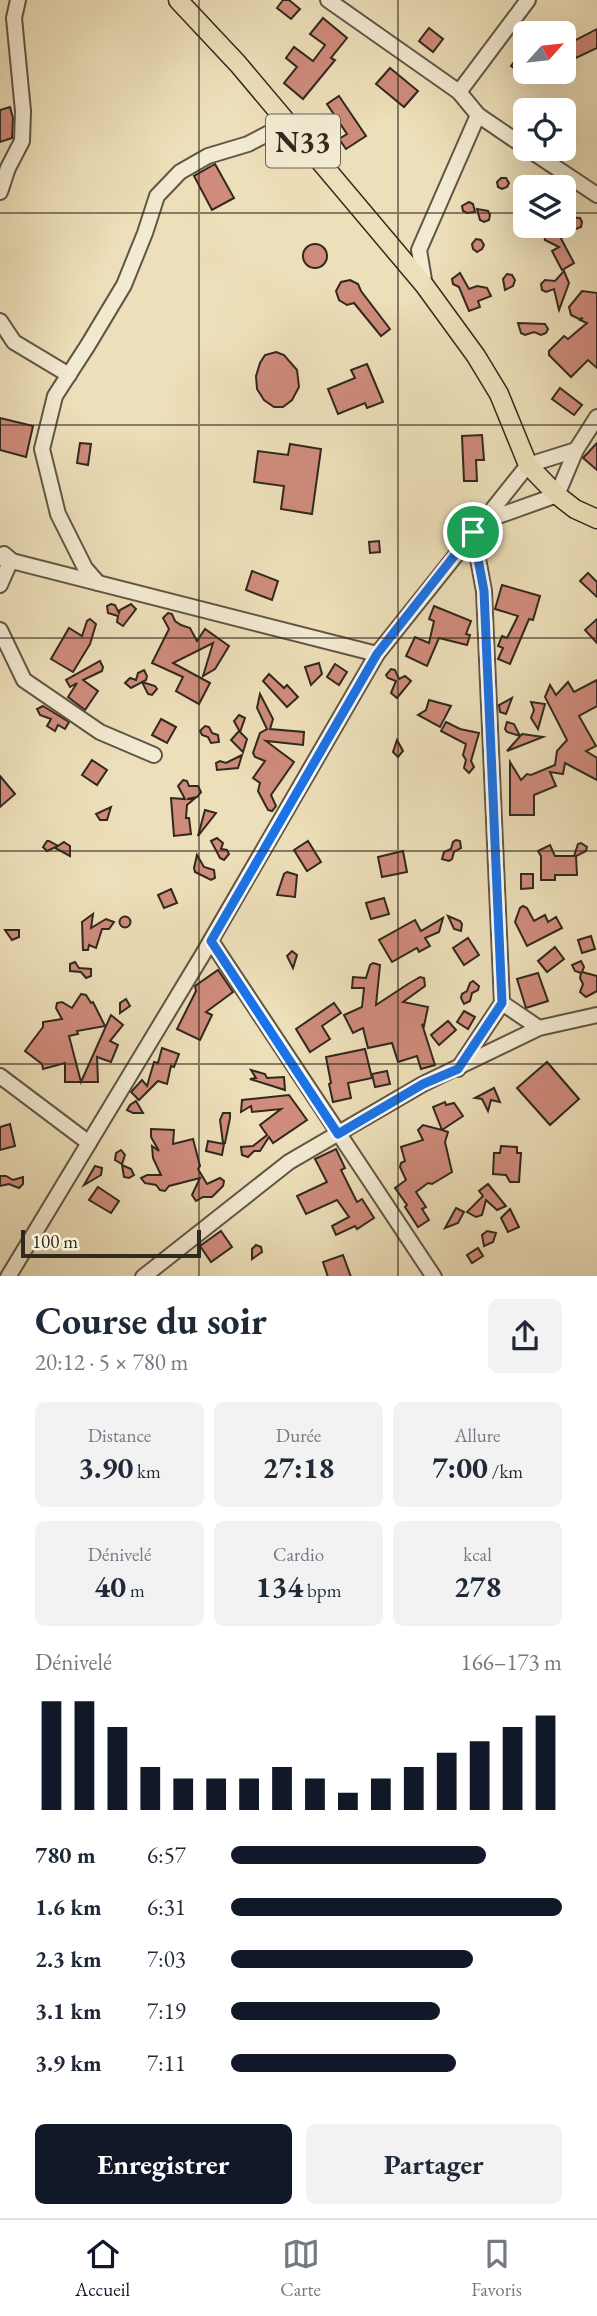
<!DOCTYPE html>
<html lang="fr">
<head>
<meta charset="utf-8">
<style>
	body { margin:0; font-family:"EB Garamond",serif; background:#f2f2f3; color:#1f2937; height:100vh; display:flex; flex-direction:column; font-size:26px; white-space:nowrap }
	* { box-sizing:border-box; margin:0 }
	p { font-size:23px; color:#747a83 }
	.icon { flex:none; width:38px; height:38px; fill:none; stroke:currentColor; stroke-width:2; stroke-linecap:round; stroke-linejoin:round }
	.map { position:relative; height:1276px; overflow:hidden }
	.panel { display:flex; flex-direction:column; background:#fff; flex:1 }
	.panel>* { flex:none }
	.needle { width:46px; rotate:63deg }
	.fabs { position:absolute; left:513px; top:21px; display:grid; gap:14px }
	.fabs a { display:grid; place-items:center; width:63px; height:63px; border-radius:10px; background:#fff; box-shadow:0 7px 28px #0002; font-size:35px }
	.scale { position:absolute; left:21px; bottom:18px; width:180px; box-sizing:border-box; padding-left:7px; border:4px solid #31281e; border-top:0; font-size:19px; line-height:24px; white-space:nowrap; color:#31281e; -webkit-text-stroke:5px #f3ead2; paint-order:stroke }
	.pin { position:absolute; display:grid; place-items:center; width:60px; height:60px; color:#fff; margin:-30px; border:4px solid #fff; border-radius:50%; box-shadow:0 2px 7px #0007 }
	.round { display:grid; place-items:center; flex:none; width:74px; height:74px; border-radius:10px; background:#f2f2f3 }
	.head { display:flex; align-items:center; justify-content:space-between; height:119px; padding:0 35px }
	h1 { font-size:38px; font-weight:700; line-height:52px }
	.metrics { display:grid; grid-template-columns:repeat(3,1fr); gap:10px; height:119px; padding:7px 35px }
	.metrics div { display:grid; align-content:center; border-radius:10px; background:#f2f2f3; text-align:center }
	.metrics b { font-size:30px; font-weight:700 }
	.metrics small { font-size:19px; font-weight:400 }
	.metrics p { font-size:19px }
	.chart { height:196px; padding:14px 35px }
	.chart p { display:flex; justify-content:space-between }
	.chart svg { width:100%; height:126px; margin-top:7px; stroke:#111827; stroke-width:6 }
	.button { display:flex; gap:14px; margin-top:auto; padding:14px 35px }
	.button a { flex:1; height:80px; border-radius:10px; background:#111827; color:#fff; font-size:28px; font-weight:700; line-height:80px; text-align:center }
	.button a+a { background:#f2f2f3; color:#1f2937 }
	ul { padding:0 35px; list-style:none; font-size:23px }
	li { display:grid; grid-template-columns:112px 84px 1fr; align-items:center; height:52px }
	li i { height:18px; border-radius:9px; background:#111827 }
	.tabs { display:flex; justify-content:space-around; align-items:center; height:98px; border-top:2px solid #e0e1e3; background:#fff; font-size:19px; color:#747a83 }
	.tabs a { display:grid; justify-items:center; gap:4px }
	.tabs .selected { color:#111827 }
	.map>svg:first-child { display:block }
	.building { fill:#cf8b7b; stroke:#31281e; stroke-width:2 }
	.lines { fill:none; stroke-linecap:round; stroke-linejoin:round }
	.minor-casing { stroke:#605645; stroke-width:18 }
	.major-casing { stroke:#31281e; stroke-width:21 }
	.minor { stroke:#f3ead2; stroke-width:14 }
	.major { stroke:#eddfb9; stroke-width:18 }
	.route-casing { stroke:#fff; stroke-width:14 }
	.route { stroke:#1a73e8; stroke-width:9 }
	.grid { fill:none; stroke:#31281e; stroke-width:2; stroke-opacity:0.55 }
	.labels { text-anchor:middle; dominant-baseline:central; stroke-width:5; stroke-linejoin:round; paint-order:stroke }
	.shield { fill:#f3ead2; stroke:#6b6254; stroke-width:2 }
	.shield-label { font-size:30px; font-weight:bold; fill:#31281e }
</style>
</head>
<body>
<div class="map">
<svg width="597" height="1277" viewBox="0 0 597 1277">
	<rect width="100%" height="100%" fill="#eddfb9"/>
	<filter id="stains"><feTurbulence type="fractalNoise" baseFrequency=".00286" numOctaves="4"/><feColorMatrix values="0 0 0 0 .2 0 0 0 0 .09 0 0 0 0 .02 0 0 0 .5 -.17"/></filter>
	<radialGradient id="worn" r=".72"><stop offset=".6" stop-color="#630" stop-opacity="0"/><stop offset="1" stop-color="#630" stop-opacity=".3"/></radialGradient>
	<g class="building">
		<polygon points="283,0 289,0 300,9 291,19 277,8"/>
		<polygon points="323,18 347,38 331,58 335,60 303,99 284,83 297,67 286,58 294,47 313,61 325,45 310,34"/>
		<polygon points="429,28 443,39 433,52 419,41"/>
		<polygon points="597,29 597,48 576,58 574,53 564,58 564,46"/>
		<polygon points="525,47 525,76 511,66"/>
		<polygon points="390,68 418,91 404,107 376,84"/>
		<polygon points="339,96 366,136 346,149 339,139 347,134 327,104"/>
		<polygon points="10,107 13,118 12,138 0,142 0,110"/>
		<polygon points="215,164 234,198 212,210 194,176"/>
		<polygon points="501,178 506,178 509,183 507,187 502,189 498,187 497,182"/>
		<polygon points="469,202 473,204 475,212 467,213 463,211 462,206"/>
		<polygon points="477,209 488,211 490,215 489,220 484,222 480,220"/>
		<polygon points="564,217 580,218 582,222 581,227 576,229 564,223"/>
		<polygon points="548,230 557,231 574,263 562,270 552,251 559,247 545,240 544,234"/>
		<polygon points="476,239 481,240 484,245 482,249 477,252 473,249 472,244"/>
		<circle cx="315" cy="256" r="12"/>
		<polygon points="564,271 569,283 559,310 554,289 546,292 542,290 541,284 545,280 555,281"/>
		<polygon points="460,273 469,289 477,286 487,288 491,296 478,301 480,307 469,311 459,287 453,284 452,279"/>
		<polygon points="507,274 512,275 515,280 513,286 505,290 503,279"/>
		<polygon points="350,280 358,284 361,291 390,329 381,336 354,303 347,305 339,300 336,291 341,282"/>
		<polygon points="582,291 597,293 597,368 588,360 571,377 549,355 549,351 564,336 568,339 587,323 580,320 583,318 579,319 571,315 569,307"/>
		<polygon points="518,323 545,324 548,329 546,333 541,335 534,332 525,335 521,333"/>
		<polygon points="276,352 284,355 297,370 299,387 292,400 283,407 274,407 264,400 257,389 256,376 260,363 265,355"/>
		<polygon points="367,364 383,402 367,408 365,403 338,414 328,389 355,378 351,370"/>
		<polygon points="560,388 582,405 574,415 552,399"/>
		<polygon points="0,418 33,426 26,457 0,450"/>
		<polygon points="482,435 484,460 476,460 477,481 464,481 462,436"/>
		<polygon points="80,443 91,444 88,465 77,463"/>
		<polygon points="597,443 597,470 583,458"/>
		<polygon points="290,444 321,449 312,514 281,509 284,486 254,482 258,451 288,455"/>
		<polygon points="379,541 380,552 370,553 369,542"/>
		<polygon points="252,571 278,581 272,600 246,590"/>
		<polygon points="588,573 597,582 597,597 580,581"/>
		<polygon points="502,585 540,596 533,620 529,619 510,664 498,659 503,648 498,646 502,636 507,638 518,616 495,609"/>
		<polygon points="111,604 115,605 119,613 120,610 131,604 136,609 123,626 117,622 118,616 108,613 107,606"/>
		<polygon points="434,606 471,621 466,634 470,635 467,645 439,638 427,666 406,656 415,637 429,643 434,621 429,619"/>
		<polygon points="168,613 172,614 175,621 181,625 190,628 197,641 205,629 229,646 215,669 203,676 213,643 173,663 210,683 199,704 176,691 183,677 152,663 169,629 163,618"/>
		<polygon points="90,619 96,624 90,644 73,672 51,659 69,628 82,636 87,621"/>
		<polygon points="597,619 597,643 585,630"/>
		<polygon points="100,661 103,667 102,671 83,680 98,691 85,710 68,697 77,683 70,687 66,680"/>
		<polygon points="319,663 322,674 311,685 305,667"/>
		<polygon points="335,664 347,672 339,685 327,677"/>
		<polygon points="391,669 395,670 399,679 405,676 411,681 397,698 391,693 396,681 388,678 386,675"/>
		<polygon points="144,670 147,676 146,680 142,682 155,686 157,689 152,695 148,694 142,682 131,688 125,683 130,678 136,680 138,673"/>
		<polygon points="269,674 284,688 287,685 298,697 287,707 263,681"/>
		<polygon points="597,680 597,706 579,716 596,746 586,751 597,758 597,780 565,763 563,774 550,772 556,786 534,795 534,815 510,815 510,762 521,780 527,774 531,775 555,765 557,751 567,740 545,697 550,685 556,695 568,682 574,692"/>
		<polygon points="260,694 273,719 270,729 304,732 303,745 266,741 294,762 271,795 276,806 272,811 268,810 258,791 260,783 253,778 265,761 255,757 253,753 260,733 267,729 257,708"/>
		<polygon points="512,698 506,714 500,712 499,705"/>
		<polygon points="429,700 451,706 440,727 418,715 426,710"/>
		<polygon points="531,702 545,704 538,729 531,718 534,710"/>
		<polygon points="43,706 69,722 65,729 58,725 55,731 47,726 51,719 40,715 37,709"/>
		<polygon points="239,715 245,718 240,732 234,721"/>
		<polygon points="161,719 176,727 167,743 152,735"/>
		<polygon points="446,722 460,729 479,733 471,761 474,767 469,773 464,768 466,760 463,755 466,744 441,731"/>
		<polygon points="507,722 514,724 520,736 507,732 505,729"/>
		<polygon points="205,726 209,727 212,733 218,735 219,742 211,743 208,737 202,735 200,731"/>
		<polygon points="239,731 247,739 243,752 231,740"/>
		<polygon points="522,734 543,737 507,751"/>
		<polygon points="397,740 403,751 398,757 393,752"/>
		<polygon points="242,755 238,768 217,770 216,763 220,761 226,763"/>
		<polygon points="92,760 107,770 97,785 82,775"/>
		<polygon points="0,776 15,794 0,807"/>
		<polygon points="183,780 187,781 189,786 198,786 201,792 197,797 187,799 194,799 187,805 186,818 189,818 191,834 174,836 171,798 185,799 178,786"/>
		<polygon points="111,807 107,820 100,820 96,814"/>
		<polygon points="205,810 216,813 198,836"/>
		<polygon points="217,838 223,843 221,849 227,850 229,854 224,860 220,858 211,841"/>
		<polygon points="456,840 460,841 461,848 454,852 452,859 449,861 442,859 444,852 451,849 453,842"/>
		<polygon points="47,841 49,841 58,846 47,851 43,847"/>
		<polygon points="308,841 321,862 307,871 294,850"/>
		<polygon points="64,842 70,846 70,856 55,848"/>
		<polygon points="581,843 587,847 586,851 576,856 577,875 555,875 555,880 541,880 541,856 538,851 550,845 555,856 574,856 578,844"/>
		<polygon points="403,851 407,872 382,877 378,857"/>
		<polygon points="197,855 204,867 214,870 215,878 211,880 195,872 194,868"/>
		<polygon points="287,872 297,875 295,897 277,895 284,874"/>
		<polygon points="521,874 533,874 533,888 521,889"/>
		<polygon points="171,889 177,903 164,908 158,895"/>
		<polygon points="384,898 389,914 371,919 366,903"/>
		<polygon points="523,906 527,908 534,921 545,915 548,922 556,917 562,928 527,946 515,922 520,908"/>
		<polygon points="93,914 91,928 106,919 114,922 109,929 102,929 96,948 89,945 88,950 83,950 82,922"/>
		<polygon points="448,916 460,921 462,924 461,931 454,929"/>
		<circle cx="125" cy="922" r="5.5"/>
		<polygon points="443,918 439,932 425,938 430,946 419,952 417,948 392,962 379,940 415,920 421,931"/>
		<polygon points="5,930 19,930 19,937 12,940"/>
		<polygon points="591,936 595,949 582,953 578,940"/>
		<polygon points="468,938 479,955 464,965 453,948"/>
		<polygon points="555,947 564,959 547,972 538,961"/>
		<polygon points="292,951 297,955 293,968 287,956"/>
		<polygon points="581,961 584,967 582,972 597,976 597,991 586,997 580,992 583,984 580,978 581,973 575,971 572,965"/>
		<polygon points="75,962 79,968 91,969 91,976 86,978 81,972 70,971 70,964"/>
		<polygon points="373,963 380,965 376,1005 408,984 420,977 424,978 425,986 403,1002 428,1007 424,1026 422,1024 435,1065 421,1069 417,1056 398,1062 392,1043 368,1048 363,1028 353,1033 344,1015 362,1007 364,988 352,988 353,977 366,978 370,965"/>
		<polygon points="218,970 233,992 206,1012 212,1015 200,1040 177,1029 196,991 195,986"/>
		<polygon points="538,973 548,1001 526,1008 517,979"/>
		<polygon points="473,981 479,986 478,990 472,993 470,1001 464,1004 461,998 462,994 467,991 470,983"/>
		<polygon points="81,994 86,995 91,1003 93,1002 105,1026 77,1031 78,1034 69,1036 81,1082 111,1015 123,1025 110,1041 118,1045 111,1062 97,1057 98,1082 65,1082 65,1063 43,1069 42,1064 25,1051 43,1027 43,1022 62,1019 56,1008 57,1003 62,1002 72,1008"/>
		<polygon points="126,999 130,1006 120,1013 120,1003"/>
		<polygon points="334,1003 341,1013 322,1026 330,1039 310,1052 296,1029"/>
		<polygon points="464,1011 475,1017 468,1029 457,1022"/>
		<polygon points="448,1021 456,1030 439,1045 431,1035"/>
		<polygon points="162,1048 179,1054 174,1067 171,1066 167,1084 158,1081 139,1100 131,1092 142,1080 147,1086 154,1062 158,1063"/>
		<polygon points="365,1049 372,1078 348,1083 351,1098 333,1102 329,1084 331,1083 326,1057"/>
		<polygon points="547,1062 579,1099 550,1125 517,1088"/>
		<polygon points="251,1070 265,1074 267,1078 284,1077 285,1090 250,1079 256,1078"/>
		<polygon points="387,1071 390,1084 375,1087 372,1074"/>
		<polygon points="494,1088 500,1102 491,1100 488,1111 482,1099 475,1098"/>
		<polygon points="289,1095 307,1120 273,1143 269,1137 260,1151 254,1151 248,1157 242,1155 241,1147 253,1146 267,1135 260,1125 281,1109 252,1112 251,1106 241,1112 242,1100"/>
		<polygon points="136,1101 143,1113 133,1113 127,1110 130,1105"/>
		<polygon points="445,1102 446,1105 454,1103 463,1116 442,1130 448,1132 445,1142 452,1172 432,1184 428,1183 416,1192 426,1207 422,1209 429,1220 418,1227 405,1207 407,1205 395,1188 406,1180 400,1167 401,1163 405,1161 401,1147 423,1140 418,1130 423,1125 442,1130 433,1107"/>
		<polygon points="223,1113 230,1113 230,1118 225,1143 223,1143 220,1120"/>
		<polygon points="10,1124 15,1146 0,1150 0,1127"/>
		<polygon points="151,1129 174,1130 173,1144 193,1139 200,1166 198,1169 207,1184 220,1178 224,1181 223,1186 212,1197 203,1197 196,1201 192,1195 200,1178 169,1186 165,1191 160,1190 156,1185 145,1183 141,1178 147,1175 161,1175 153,1158 152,1146 159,1151 151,1137"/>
		<polygon points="208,1141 224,1144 222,1155 206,1151"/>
		<polygon points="501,1146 517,1147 517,1153 521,1153 519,1182 510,1182 506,1175 493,1174 494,1153 500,1153"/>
		<polygon points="336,1149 345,1168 341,1170 357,1202 362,1199 374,1218 357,1229 355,1226 336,1235 332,1226 349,1217 337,1200 306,1214 297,1196 327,1182 315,1159"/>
		<polygon points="121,1150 125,1155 122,1164 115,1160 116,1153"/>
		<polygon points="122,1165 131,1169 134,1175 129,1178 124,1177"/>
		<polygon points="95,1166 102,1168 101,1175 84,1185"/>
		<polygon points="0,1176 6,1176 13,1180 23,1177 23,1184 19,1188 9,1184 0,1186"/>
		<polygon points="488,1184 506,1206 497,1210 486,1200 482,1215 476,1217 467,1212 483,1196 479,1191"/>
		<polygon points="98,1187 119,1201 111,1213 89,1200"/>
		<polygon points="456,1208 464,1212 458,1223 445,1228"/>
		<polygon points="510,1209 519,1227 508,1232 501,1218"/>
		<polygon points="221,1231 232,1247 211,1262 200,1246"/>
		<polygon points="487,1231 496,1233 493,1242 484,1246 482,1235"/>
		<polygon points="256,1245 261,1247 262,1252 252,1259 252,1249"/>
		<polygon points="478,1248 483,1256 472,1263 467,1255"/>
		<polygon points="343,1255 351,1277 328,1277 323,1262"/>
	</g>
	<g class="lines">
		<defs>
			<g id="minor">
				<polyline points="328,0 459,92 478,115 525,147"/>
				<polyline points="459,92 528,0"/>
				<polyline points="528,149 597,195"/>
				<polyline points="0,192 8,168 22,141 23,111 14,18 18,0"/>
				<polyline points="425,286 419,250 478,115"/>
				<polyline points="0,321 14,342 69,375"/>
				<polyline points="484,521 557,495 576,450 597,417"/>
				<polyline points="0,558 377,654"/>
				<polyline points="98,583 85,568 58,514 42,449 55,396 88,345 124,285 145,233 157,196 180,172 208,156 248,144 288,123"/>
				<polyline points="0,585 11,560 4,554"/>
				<polyline points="0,630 24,680 100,732 154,755"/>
				<polyline points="211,941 434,1277"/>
				<polyline points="502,1003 539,1028"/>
				<polyline points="458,1069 502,1003 484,591 473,532"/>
				<polyline points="0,1076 89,1143"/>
				<polyline points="8,1277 203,954 377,654 528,465 576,450"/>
				<polyline points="143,1277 289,1162 423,1084 539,1028 597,1015"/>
			</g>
			<polyline id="major" points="178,0 238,64 425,286 476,356 499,394 528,465 557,495 575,509 597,519"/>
		</defs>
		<use href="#minor" class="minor-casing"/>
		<use href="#major" class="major-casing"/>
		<use href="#minor" class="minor"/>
		<use href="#major" class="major"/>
	</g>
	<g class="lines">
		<defs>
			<polygon id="route" points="473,532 484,591 502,1003 458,1069 423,1084 338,1134 211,941 377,654"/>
		</defs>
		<use href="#route" class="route-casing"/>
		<use href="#route" class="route"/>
	</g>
	<path class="grid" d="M199,0V1277M398,0V1277M0,213H525M564,213H597M0,425H597M0,638H597M0,851H597M0,1064H597"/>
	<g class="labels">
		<rect class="shield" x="266" y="114.5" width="74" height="53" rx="5"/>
		<g class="shield-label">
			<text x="303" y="141">N33</text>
		</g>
	</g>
	<rect width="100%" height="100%" filter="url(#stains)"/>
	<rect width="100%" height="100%" fill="url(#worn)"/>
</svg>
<div class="fabs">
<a><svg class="needle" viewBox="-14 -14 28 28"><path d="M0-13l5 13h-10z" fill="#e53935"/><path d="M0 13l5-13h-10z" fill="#747a83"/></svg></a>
<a><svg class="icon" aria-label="locate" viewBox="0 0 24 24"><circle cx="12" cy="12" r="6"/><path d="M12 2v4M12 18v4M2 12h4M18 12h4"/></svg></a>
<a><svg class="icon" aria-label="layers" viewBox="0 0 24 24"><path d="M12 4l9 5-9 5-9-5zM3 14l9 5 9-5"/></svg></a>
</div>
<div class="scale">100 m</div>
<div class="pin" style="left:473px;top:532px;background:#1e9e55"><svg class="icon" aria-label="arrive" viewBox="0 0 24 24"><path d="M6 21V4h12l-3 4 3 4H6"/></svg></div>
</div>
<section class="panel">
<div class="head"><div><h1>Course du soir</h1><p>20:12 · 5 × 780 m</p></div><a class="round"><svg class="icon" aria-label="share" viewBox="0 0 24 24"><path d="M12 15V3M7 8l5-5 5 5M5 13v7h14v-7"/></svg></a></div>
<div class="metrics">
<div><p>Distance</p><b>3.90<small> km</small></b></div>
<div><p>Durée</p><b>27:18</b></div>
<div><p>Allure</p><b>7:00<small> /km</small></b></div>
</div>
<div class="metrics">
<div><p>Dénivelé</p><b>40<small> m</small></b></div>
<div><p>Cardio</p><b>134<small> bpm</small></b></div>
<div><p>kcal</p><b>278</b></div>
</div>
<div class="chart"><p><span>Dénivelé</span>166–173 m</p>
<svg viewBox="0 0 160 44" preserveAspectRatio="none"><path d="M5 44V6M15 44V6M25 44V15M35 44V29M45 44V33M55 44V33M65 44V33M75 44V29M85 44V33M95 44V38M105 44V33M115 44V29M125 44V24M135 44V20M145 44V15M155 44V11"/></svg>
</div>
<ul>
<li><b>780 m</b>6:57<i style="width:77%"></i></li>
<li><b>1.6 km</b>6:31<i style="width:100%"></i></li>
<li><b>2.3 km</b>7:03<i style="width:73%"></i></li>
<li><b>3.1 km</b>7:19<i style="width:63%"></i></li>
<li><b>3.9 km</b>7:11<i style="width:68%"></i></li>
</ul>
<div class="button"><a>Enregistrer</a><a>Partager</a></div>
</section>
<nav class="tabs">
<a class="selected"><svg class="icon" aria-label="home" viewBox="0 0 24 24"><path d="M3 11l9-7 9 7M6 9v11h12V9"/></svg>Accueil</a>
<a><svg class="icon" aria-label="map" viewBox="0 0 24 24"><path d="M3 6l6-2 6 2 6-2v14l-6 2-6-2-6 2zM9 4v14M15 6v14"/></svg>Carte</a>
<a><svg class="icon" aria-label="saved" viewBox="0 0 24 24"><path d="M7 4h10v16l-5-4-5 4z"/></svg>Favoris</a>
</nav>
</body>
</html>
